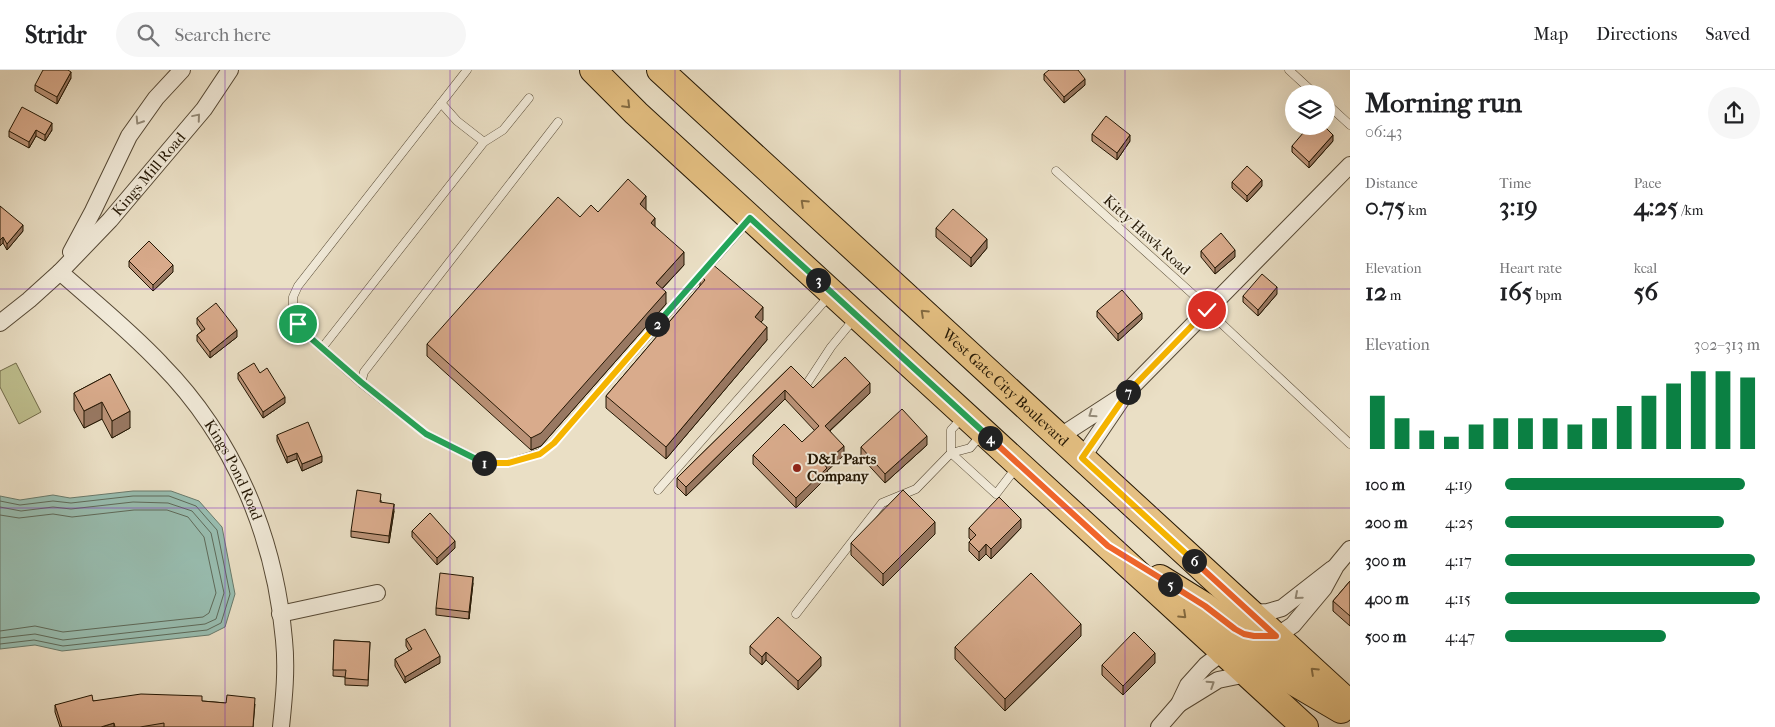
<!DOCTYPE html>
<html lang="en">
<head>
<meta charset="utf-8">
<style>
	body { margin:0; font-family:"IM FELL French Canon",serif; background:#f6f6f6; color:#202124; height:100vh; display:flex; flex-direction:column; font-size:19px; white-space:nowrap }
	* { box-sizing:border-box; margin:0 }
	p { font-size:16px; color:#757577 }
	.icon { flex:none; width:28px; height:28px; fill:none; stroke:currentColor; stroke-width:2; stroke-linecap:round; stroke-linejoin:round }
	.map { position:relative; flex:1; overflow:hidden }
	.details { display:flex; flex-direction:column; background:#fff; width:425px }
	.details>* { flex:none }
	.tools { position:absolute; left:1285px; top:15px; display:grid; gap:10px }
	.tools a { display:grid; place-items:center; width:50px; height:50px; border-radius:50%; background:#fff; box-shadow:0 5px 20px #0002; font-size:25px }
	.pin { position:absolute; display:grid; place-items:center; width:42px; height:42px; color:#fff; margin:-21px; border:2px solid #fff; border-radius:50%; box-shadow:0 1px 5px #0007 }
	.km { position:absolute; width:25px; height:25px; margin:-12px; border-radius:50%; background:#222; color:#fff; font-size:14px; line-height:25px; text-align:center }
	.round { display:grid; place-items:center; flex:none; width:52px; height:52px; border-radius:26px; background:#f6f6f6 }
	.overview { display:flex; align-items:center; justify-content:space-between; height:85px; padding:0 15px }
	h1 { font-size:28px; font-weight:800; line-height:38px }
	.metrics { display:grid; grid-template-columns:repeat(3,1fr); gap:8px; height:85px; padding:5px 15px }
	.metrics div { display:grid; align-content:center }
	.metrics b { font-size:25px; font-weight:800 }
	.metrics small { font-size:14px; font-weight:400 }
	.metrics p { font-size:14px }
	.chart { height:140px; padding:10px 15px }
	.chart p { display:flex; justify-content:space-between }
	.chart svg { width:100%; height:90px; margin-top:5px; stroke:#0b8043; stroke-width:6 }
	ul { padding:0 15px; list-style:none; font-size:16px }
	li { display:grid; grid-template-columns:80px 60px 1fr; align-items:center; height:38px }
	li i { height:12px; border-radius:6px; background:#0b8043 }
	header { display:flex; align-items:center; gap:30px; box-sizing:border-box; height:70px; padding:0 25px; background:#fff; border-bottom:1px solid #e0e0e0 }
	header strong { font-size:24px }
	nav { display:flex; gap:28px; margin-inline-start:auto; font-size:18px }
	.search { width:350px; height:45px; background:#f6f6f6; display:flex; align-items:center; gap:12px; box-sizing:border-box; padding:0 18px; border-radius:28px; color:#757577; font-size:19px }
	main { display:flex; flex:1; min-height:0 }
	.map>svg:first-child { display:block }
	.green { fill:#bfc08f; stroke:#716b49 }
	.water { fill:#98bdb0; stroke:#697a6b }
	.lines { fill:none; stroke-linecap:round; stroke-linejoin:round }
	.shore { stroke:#5e6a5a; stroke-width:1 }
	.service-casing { stroke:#554834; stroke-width:9 }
	.minor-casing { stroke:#554834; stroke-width:18 }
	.primary-casing { stroke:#231603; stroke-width:28 }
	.service { stroke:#f1ead9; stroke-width:8 }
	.minor { stroke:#f1ead9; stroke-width:16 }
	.primary { stroke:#e5c082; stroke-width:26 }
	.wall { fill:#bb9378; stroke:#231603 }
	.shaded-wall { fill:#987862; stroke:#231603 }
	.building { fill:#d9ab8c; stroke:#231603 }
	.oneway { stroke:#846b42 }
	.oneway2 { stroke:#948b79 }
	.split-1-casing { stroke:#fff; stroke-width:10 }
	.split-2-casing { stroke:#fff; stroke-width:10 }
	.split-3-casing { stroke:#fff; stroke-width:10 }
	.split-4-casing { stroke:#fff; stroke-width:10 }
	.split-5-casing { stroke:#fff; stroke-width:10 }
	.split-6-casing { stroke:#fff; stroke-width:10 }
	.split-7-casing { stroke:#fff; stroke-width:10 }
	.split-8-casing { stroke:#fff; stroke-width:10 }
	.split-1 { stroke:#22a559; stroke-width:6 }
	.split-2 { stroke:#f5b400; stroke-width:6 }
	.split-3 { stroke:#22a559; stroke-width:6 }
	.split-4 { stroke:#22a559; stroke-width:6 }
	.split-5 { stroke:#f0652b; stroke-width:6 }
	.split-6 { stroke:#f0652b; stroke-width:6 }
	.split-7 { stroke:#f5b400; stroke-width:6 }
	.split-8 { stroke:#f5b400; stroke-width:6 }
	.grid { fill:none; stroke:#7b2cbf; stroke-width:1; stroke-opacity:0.55 }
	.poi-dot { fill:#8f2418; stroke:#f1ead9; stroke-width:2 }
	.labels { text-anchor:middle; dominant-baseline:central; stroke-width:4; stroke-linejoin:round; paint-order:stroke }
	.street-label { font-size:15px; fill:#231603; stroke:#f1ead9 }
	.poi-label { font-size:15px; font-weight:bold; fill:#231603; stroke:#f1ead9; text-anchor:start }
</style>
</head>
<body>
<header>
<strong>Stridr</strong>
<div class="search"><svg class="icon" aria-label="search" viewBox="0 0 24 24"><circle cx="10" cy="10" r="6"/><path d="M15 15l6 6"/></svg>Search here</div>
<nav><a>Map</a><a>Directions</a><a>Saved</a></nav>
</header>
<main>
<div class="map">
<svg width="1350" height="657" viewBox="0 0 1350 657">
	<rect width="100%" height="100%" fill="#eadfc5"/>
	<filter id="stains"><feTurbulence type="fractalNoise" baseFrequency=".004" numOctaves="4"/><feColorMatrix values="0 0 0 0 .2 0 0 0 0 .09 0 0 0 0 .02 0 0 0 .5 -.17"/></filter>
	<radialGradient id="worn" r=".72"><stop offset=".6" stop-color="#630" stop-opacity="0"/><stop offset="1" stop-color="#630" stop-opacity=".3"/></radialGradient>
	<polygon class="green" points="16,293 41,342 19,354 0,317 0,301"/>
	<polygon class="water" points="133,421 171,421 199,431 222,457 235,524 225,557 209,565 62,581 35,575 0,579 0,426 20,430 53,425 70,428"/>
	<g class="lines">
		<g class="shore">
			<polyline points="0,431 20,435 53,431 71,433 133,426 169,426 196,436 217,460 230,524 221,553 207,560 63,576 34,570 0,574"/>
			<polyline points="0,437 21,441 53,437 71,439 133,432 168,433 192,441 211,463 224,523 216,549 205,554 63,570 35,564 0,568"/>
			<polyline points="0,445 19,448 53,444 72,447 134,440 167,440 188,447 204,467 216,523 209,543 203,547 63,562 35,556 0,561"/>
		</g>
		<defs>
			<g id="service">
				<polyline points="467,0 298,216 293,227 293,242 298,254 306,264 361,313 426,364 486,394 508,393 540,383 554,373 748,151"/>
				<polyline points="1289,0 1315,24"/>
				<polyline points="1326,33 1350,55"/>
				<polyline points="484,72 503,60 529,28"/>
				<polyline points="1056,101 1197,228 1207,240 1350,374"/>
				<polyline points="322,278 484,72 457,51 441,33"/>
				<polyline points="808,312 831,277 854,249"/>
				<polyline points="361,313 364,302 558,52"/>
				<polyline points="962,348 951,360 951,383 970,378 981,365"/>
				<polyline points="658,420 829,226"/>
				<polyline points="796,544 882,433 916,419 951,383 996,424 1016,398"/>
			</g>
			<g id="minor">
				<polyline points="71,182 93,141 129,66 156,28 182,0"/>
				<path id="s1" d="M60,202C94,232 130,261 161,294C234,368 275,467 284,570C287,599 284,628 281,657"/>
				<path id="s2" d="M0,253L29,230L60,202L110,150L204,39L230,0"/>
				<polyline points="1059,367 1122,326"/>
				<polyline points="1082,388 1126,323 1350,95"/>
				<polyline points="1251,543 1268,542 1282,538 1332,499"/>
				<polyline points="280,544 377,523"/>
				<polyline points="1276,566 1293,555 1324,518 1336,496 1350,479"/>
				<polyline points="1179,634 1218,610 1247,604"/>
				<polyline points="1159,657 1179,634 1188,615 1206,595 1223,582"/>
			</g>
			<g id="primary">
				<polyline points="593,0 636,43 1305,657"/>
				<path id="s3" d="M660,0L1350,634"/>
				<polyline points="1160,508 1205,536 1235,559 1244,564 1254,566 1276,566"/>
				<polyline points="1223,582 1244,582 1261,587 1290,610 1341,640"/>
			</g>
		</defs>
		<use href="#service" class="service-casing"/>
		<use href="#minor" class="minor-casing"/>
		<use href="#primary" class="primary-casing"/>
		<use href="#service" class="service"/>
		<use href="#minor" class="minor"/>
		<use href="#primary" class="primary"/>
	</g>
	<g class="wall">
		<polygon points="1044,4 1085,15 1064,33 1044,10"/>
		<polygon points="71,8 57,34 35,21 35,15"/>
		<polygon points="52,60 45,71 36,66 29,78 9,67 9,61"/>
		<polygon points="1092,64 1130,71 1117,90 1092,71"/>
		<polygon points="1333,71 1309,98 1292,82 1292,76"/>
		<polygon points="1232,112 1262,116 1247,132 1232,118"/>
		<polygon points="0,136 23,161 7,180 3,173"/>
		<polygon points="646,139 646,140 655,157 684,195 662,219 666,234 541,376 531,380 427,286 427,274 598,142"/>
		<polygon points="936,158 987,178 971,197 936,167"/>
		<polygon points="1201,181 1235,187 1215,204 1201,187"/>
		<polygon points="129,191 173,202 153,221 129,197"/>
		<polygon points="700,205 763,250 761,252 767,270 666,389 606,338 606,326 700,216"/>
		<polygon points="1277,224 1258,246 1243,232 1243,226"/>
		<polygon points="1097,241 1142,249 1118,271 1097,247"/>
		<polygon points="197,248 237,267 210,288 197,271 197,265 202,261 197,254"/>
		<polygon points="791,296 813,318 870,323 830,361 844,385 827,401 827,407 796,438 753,394 753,385 802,372 815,361 785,329 686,426 677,417 677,408"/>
		<polygon points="238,303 260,303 285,333 263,348 238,309"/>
		<polygon points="110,304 130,358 112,368 102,349 84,358 74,340 74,323"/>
		<polygon points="277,365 322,392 302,401 297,389 287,393 277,371"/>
		<polygon points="927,375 885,413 861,387 861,377"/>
		<polygon points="381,430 381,432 394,441 389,473 351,467 351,461"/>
		<polygon points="969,458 1021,458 991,489 986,484 979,491 969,481 969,472 971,470 969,468"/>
		<polygon points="412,461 455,478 437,495 412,467"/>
		<polygon points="935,464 883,516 851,485 851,473"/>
		<polygon points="1350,511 1350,556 1333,541 1333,531"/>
		<polygon points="473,513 469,549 436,545 436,538"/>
		<polygon points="1081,566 1005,641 955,589 955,577"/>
		<polygon points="406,569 440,593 405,613 395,596 395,589 409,581 406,576"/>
		<polygon points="334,570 370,572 368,616 345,615 345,607 333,606"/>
		<polygon points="750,576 821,596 798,620 766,590 762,595 750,584"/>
		<polygon points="1155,593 1123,625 1102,605 1102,595"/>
		<polygon points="93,631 202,631 226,633 255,634 253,657 60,657 55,642 55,635"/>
	</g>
	<g class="shaded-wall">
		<polygon points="71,2 71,8 57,34 57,27"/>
		<polygon points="1085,9 1085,15 1064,33 1064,27"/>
		<polygon points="52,53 52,60 45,71 45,65"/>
		<polygon points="36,60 36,66 29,78 29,72"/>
		<polygon points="1130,65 1130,71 1117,90 1117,83"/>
		<polygon points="1333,65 1333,71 1309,98 1309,92"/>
		<polygon points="1262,110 1262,116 1247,132 1247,126"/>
		<polygon points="646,126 646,139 640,146 640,134"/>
		<polygon points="655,148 655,160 651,153"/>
		<polygon points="23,155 23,161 7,180 7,174"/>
		<polygon points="3,167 3,173 0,176 0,170"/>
		<polygon points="987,169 987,178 971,197 971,188"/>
		<polygon points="1235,180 1235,187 1215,204 1215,198"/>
		<polygon points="684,182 684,195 656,225 656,213"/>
		<polygon points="173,195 173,202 153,221 153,215"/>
		<polygon points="1277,217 1277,224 1258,246 1258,240"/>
		<polygon points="666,222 666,234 541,376 531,380 531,368"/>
		<polygon points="763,237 763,250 755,259 755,247"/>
		<polygon points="1142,243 1142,249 1118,271 1118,264"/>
		<polygon points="767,257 767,270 666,389 666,377"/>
		<polygon points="237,260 237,267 210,288 210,282"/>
		<polygon points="870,313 870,323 825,365 825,356"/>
		<polygon points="785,320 785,329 686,426 686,417"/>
		<polygon points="285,327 285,333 263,348 263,342"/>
		<polygon points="102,332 102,349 84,358 84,341"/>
		<polygon points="130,341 130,358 112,368 112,351"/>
		<polygon points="927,366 927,375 885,413 885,404"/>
		<polygon points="844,376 844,385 827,401 827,407 796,438 796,428 824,394"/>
		<polygon points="297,383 297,389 287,393 287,387"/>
		<polygon points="322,386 322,392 302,401 302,394"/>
		<polygon points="394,434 394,441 389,473 389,466"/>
		<polygon points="1021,449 1021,458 991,489 991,479"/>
		<polygon points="935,452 935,464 883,516 883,504"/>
		<polygon points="455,471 455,478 437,495 437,488"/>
		<polygon points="986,474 986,484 979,491 979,482"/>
		<polygon points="473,507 473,513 469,549 469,542"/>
		<polygon points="1081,554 1081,566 1005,641 1005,629"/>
		<polygon points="766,582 766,590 762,595 762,587"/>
		<polygon points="1155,583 1155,593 1123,625 1123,616"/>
		<polygon points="440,586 440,593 405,613 405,607"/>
		<polygon points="821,587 821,596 798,620 798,611"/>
		<polygon points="114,653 114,657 101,657"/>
	</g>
	<g class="building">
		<polygon points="43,0 68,0 71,2 57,27 35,15"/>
		<polygon points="1049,0 1078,0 1085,9 1064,27 1044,4"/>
		<polygon points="22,37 52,53 45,65 36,60 29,72 9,61"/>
		<polygon points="1106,46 1130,65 1117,83 1092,64"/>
		<polygon points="1309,56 1324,56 1333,65 1309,92 1292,76"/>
		<polygon points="1247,96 1262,110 1247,126 1232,112"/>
		<polygon points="628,109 646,126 640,134 655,148 651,153 684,182 656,213 666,222 541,363 531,368 427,274 558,127 580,147 591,135 598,142"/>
		<polygon points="0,136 23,155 7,174 3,167 0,170"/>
		<polygon points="953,139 987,169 971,188 936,158"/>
		<polygon points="1221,163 1235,180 1215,198 1201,181"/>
		<polygon points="149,171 173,195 153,215 129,191"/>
		<polygon points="711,193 763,237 755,247 767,257 666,377 606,326 705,210 700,205"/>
		<polygon points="1262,204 1277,217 1258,240 1243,226"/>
		<polygon points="1122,220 1142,243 1118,264 1097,241"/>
		<polygon points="216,233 237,260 210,282 197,265 205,259 197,248"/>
		<polygon points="845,287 870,313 825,356 844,376 824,394 827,398 796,428 753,385 784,354 802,372 819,356 785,320 686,417 677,408 791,296 813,318"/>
		<polygon points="254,293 260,303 267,298 285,327 263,342 238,303"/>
		<polygon points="110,304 130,341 112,351 102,332 84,341 74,323"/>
		<polygon points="902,339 927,366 885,404 861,377"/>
		<polygon points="308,352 322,386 302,394 297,383 287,387 277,365"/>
		<polygon points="357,420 381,424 380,432 394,434 389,466 351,461"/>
		<polygon points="903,420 935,452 883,504 851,473"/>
		<polygon points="999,427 1021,449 991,479 986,474 979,482 969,472 976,465 969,458"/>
		<polygon points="430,443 455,471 437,488 412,461"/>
		<polygon points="440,503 473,507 469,542 436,538"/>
		<polygon points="1031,503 1081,554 1005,629 955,577"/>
		<polygon points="1350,511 1350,546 1333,531"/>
		<polygon points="778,547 821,587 798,611 766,582 762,587 750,576"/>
		<polygon points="425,559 440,586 405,607 395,589 412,579 406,569"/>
		<polygon points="1134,562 1155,583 1123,616 1102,595"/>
		<polygon points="334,570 370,572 368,610 345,608 346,600 333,600"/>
		<polygon points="141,624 202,626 202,631 226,633 227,625 255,628 253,657 164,657 164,653 140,657 115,657 114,653 101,657 62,657 55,635 92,625 93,631"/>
	</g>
	<defs><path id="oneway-chevron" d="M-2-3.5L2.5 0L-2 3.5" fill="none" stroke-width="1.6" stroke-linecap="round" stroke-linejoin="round" transform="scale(1.25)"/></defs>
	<g class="oneway">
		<use href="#oneway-chevron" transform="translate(627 35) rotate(45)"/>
		<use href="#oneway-chevron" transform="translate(804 133) rotate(-137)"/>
		<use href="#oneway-chevron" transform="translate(924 243) rotate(-137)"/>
		<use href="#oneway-chevron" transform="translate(1183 545) rotate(43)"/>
		<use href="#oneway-chevron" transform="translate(1314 601) rotate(-137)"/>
	</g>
	<g class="oneway2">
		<use href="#oneway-chevron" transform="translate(197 47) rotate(-50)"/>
		<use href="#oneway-chevron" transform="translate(139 51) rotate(123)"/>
		<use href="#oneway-chevron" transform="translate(1092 344) rotate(146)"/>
		<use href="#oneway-chevron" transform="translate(1298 526) rotate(139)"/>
		<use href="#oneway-chevron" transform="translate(1211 614) rotate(-33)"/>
	</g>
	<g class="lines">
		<defs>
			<polyline id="split-1" points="298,254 306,264 361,312 426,364 484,393"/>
			<polyline id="split-2" points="484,393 508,393 540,384 554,373 657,254"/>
			<polyline id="split-3" points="657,254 750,148 818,210"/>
			<polyline id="split-4" points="818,210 990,368"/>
			<polyline id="split-5" points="990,368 1108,476 1170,514"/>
			<polyline id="split-6" points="1170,514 1205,536 1235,559 1244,564 1254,566 1276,566 1194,491"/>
			<polyline id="split-7" points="1128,322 1082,388 1194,491"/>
			<polyline id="split-8" points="1128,322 1207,240"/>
		</defs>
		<use href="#split-1" class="split-1-casing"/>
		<use href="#split-2" class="split-2-casing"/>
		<use href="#split-3" class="split-3-casing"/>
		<use href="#split-4" class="split-4-casing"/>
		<use href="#split-5" class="split-5-casing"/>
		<use href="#split-6" class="split-6-casing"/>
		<use href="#split-7" class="split-7-casing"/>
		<use href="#split-8" class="split-8-casing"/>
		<use href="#split-1" class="split-1"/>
		<use href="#split-2" class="split-2"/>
		<use href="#split-3" class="split-3"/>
		<use href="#split-4" class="split-4"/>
		<use href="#split-5" class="split-5"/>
		<use href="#split-6" class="split-6"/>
		<use href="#split-7" class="split-7"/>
		<use href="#split-8" class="split-8"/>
	</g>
	<path class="grid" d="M225,0V657M450,0V657M675,0V657M900,0V657M1125,0V657M0,219H1350M0,438H1350"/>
	<circle class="poi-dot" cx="797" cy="398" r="5"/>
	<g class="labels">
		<g class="street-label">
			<text stroke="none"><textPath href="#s2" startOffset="211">Kings Mill Road</textPath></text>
			<text transform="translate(1147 165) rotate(42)">Kitty Hawk Road</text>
			<text stroke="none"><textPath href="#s3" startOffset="469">West Gate City Boulevard</textPath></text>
			<text stroke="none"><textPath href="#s1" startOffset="266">Kings Pond Road</textPath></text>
		</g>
		<g class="poi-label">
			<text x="807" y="389">D&amp;L Parts<tspan x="807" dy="17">Company</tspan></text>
		</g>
	</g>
	<rect width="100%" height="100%" filter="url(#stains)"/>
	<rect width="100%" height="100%" fill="url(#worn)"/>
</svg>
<div class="tools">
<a><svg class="icon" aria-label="layers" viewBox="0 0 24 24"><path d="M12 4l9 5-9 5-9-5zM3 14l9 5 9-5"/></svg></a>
</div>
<div class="pin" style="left:298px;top:254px;background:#1e9e55"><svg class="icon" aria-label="arrive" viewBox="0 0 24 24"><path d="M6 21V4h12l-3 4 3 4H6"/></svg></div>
<div class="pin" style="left:1207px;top:240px;background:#d93025"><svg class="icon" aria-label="check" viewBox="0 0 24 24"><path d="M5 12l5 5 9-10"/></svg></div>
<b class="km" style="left:484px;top:393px">1</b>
<b class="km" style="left:657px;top:254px">2</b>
<b class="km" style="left:818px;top:210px">3</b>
<b class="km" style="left:990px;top:368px">4</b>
<b class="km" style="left:1170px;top:514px">5</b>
<b class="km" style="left:1194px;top:491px">6</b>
<b class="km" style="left:1128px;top:322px">7</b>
</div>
<section class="details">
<div class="overview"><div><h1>Morning run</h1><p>06:43</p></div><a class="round"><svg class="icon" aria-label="share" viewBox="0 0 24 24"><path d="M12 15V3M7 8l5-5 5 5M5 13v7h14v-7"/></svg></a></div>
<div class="metrics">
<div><p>Distance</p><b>0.75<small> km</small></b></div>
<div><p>Time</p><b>3:19</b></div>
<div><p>Pace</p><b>4:25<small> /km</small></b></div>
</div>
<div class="metrics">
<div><p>Elevation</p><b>12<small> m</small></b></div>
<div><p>Heart rate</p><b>165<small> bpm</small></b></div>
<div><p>kcal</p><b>56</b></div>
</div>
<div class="chart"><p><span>Elevation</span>302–313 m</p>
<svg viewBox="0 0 160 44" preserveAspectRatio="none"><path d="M5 44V18M15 44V29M25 44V35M35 44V38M45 44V32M55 44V29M65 44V29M75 44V29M85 44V32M95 44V29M105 44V23M115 44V18M125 44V12M135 44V6M145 44V6M155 44V9"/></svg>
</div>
<ul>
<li><b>100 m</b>4:19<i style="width:94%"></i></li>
<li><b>200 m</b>4:25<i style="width:86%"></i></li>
<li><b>300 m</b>4:17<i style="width:98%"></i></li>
<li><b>400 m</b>4:15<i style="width:100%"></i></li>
<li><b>500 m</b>4:47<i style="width:63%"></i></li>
</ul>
</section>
</main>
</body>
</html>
